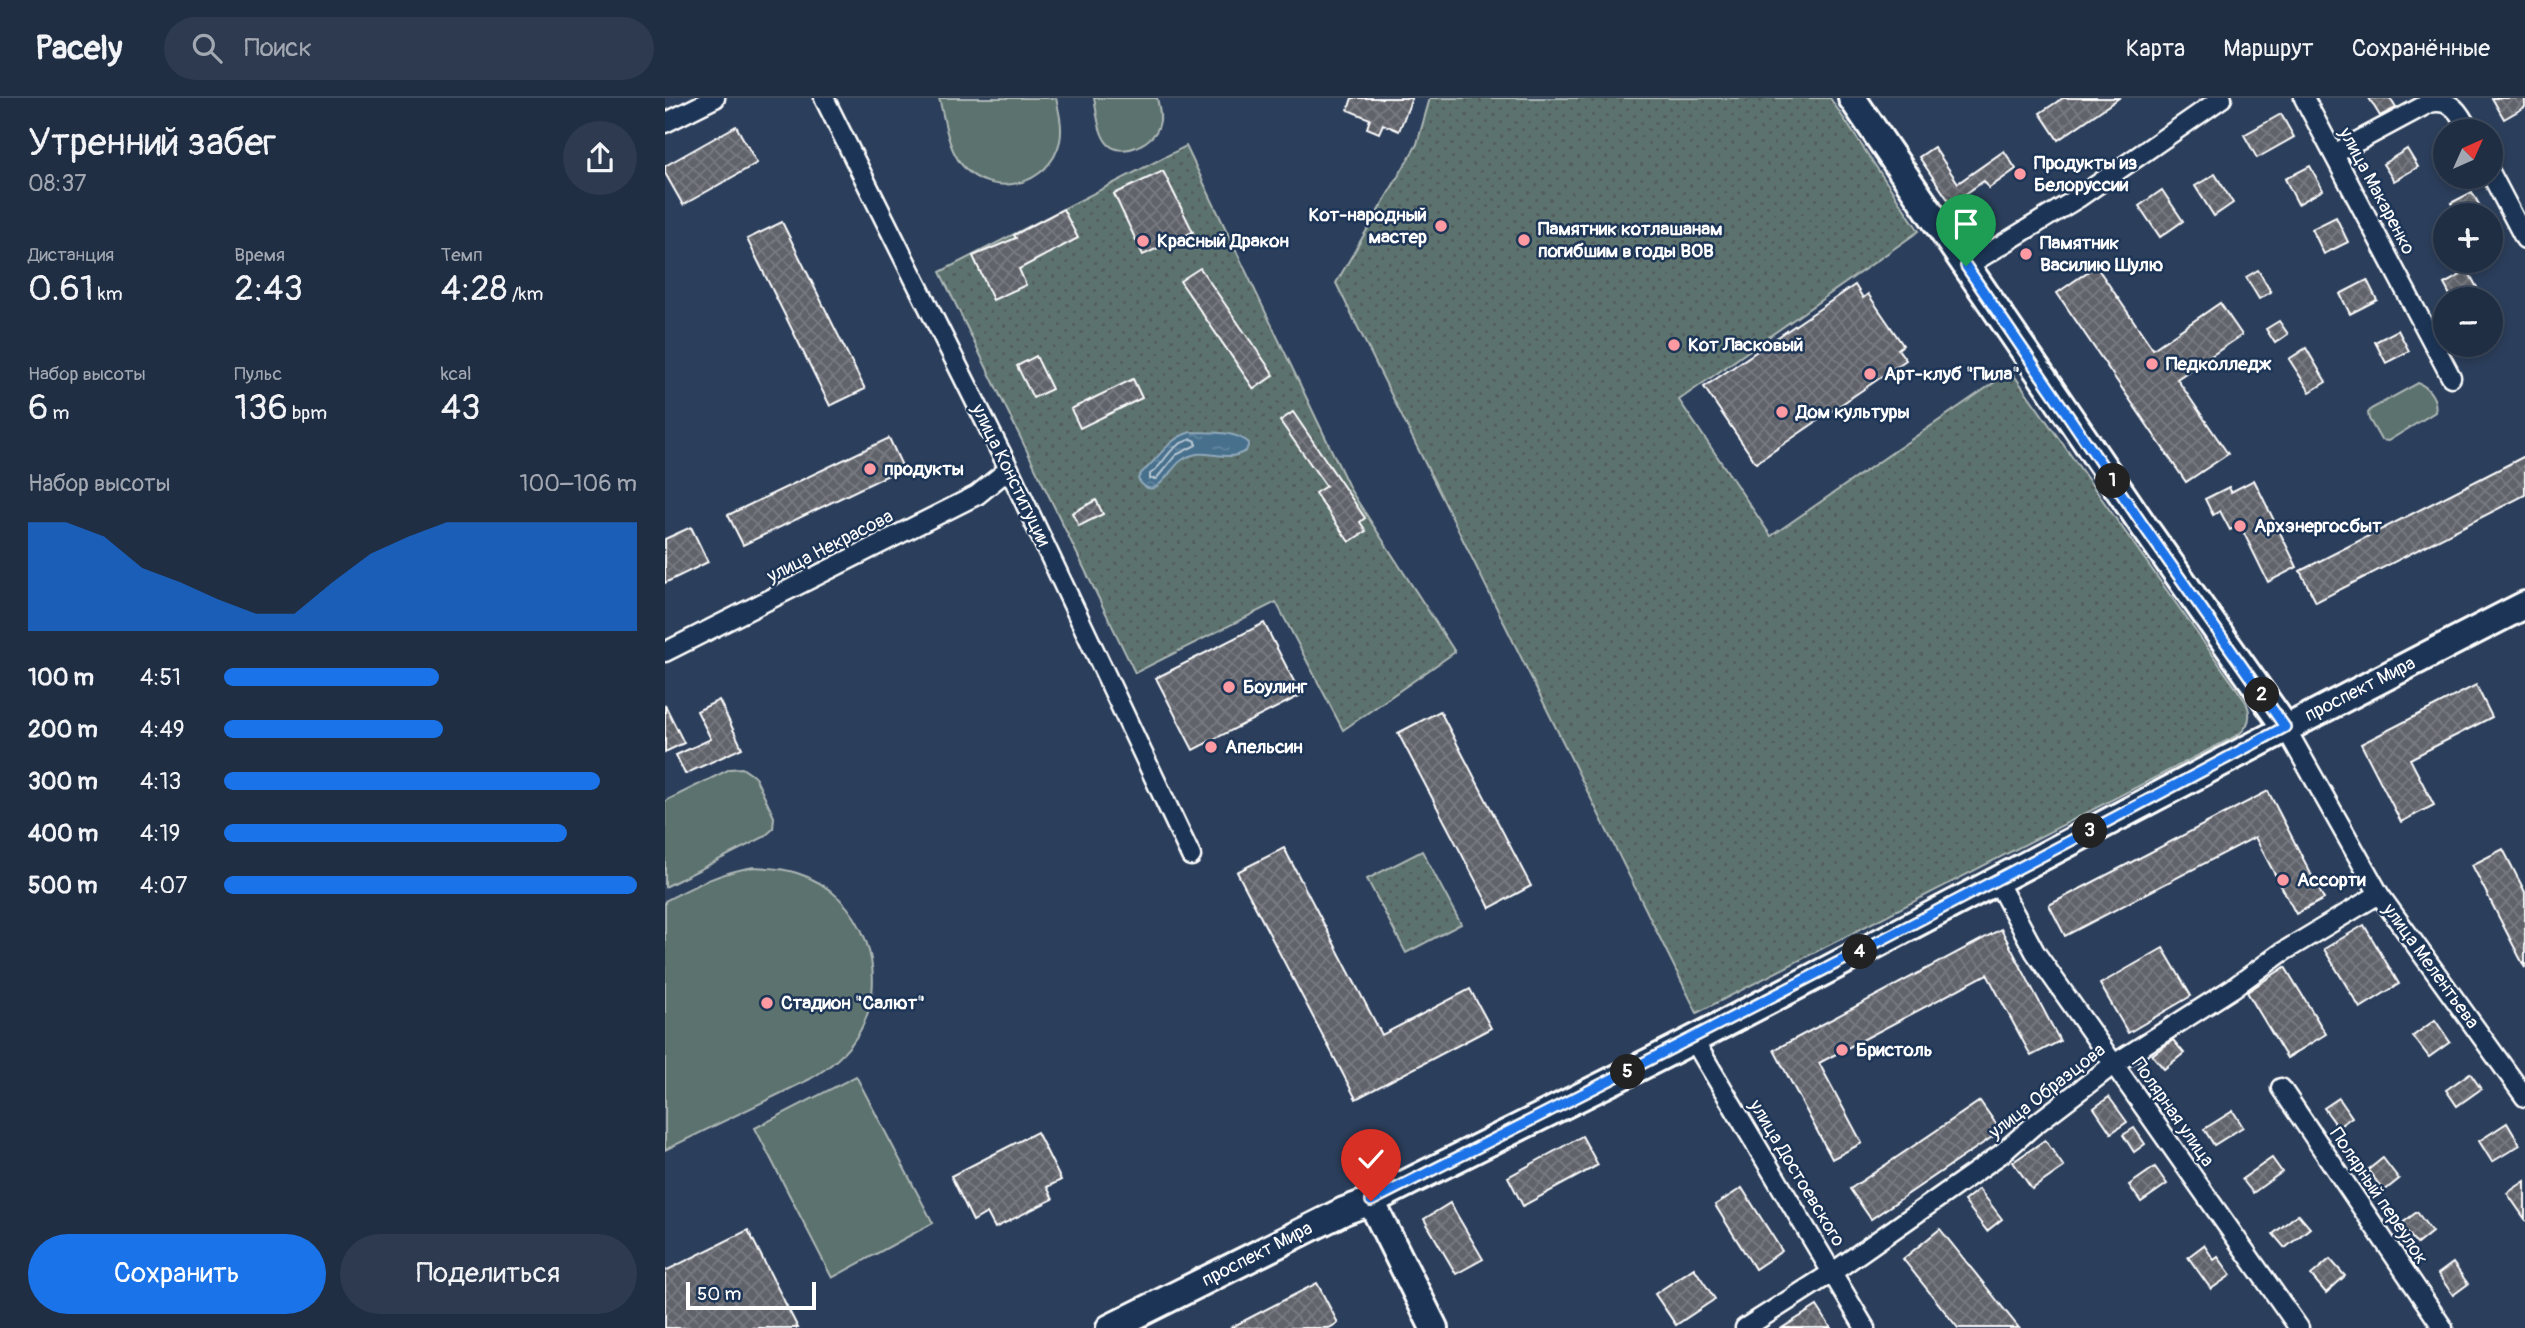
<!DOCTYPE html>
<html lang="ru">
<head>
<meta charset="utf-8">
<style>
	body { margin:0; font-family:Pangolin,sans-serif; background:#2d3a4f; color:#f1f3f6; height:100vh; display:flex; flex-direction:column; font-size:26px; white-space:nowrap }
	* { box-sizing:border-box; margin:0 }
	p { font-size:23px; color:#a2a8b2 }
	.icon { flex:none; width:38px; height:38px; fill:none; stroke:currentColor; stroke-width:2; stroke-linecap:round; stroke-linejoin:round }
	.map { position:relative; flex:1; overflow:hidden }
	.drawer { display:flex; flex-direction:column; background:#202e44; width:665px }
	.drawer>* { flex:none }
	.needle { width:46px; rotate:45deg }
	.buttons { position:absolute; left:1768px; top:21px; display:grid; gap:14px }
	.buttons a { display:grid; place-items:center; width:70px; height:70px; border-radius:50%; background:#202e44; box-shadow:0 4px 10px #0003,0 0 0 2px #3d4a5d; font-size:35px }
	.scale { position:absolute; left:21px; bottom:18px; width:130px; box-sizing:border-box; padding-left:7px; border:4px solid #fff; border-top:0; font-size:19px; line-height:24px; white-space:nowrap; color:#fff; -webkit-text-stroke:5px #1d3557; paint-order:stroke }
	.pin { position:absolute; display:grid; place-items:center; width:60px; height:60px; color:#fff; margin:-72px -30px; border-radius:50% 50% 50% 0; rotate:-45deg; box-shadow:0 0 7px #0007 }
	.pin .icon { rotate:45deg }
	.km { position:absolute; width:35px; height:35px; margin:-18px; border-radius:50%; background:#222; color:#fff; font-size:19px; line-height:35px; text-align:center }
	.round { display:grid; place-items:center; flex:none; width:74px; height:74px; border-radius:37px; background:#2d3a4f }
	.headline { display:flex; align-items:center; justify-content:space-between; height:119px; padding:0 28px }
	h1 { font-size:38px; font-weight:600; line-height:52px }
	.stats { display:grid; grid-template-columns:repeat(3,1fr); gap:10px; height:119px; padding:7px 28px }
	.stats div { display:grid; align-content:center }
	.stats b { font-size:35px; font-weight:600 }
	.stats small { font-size:19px; font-weight:400 }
	.stats p { font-size:19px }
	.chart { height:196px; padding:14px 28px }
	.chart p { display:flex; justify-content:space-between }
	.chart svg { width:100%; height:126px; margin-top:7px; fill:#1a73e8; opacity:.7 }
	.cta { display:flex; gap:14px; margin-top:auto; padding:14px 28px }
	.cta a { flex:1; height:80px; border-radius:42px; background:#1a73e8; color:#fff; font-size:28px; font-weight:600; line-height:80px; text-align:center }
	.cta a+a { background:#2d3a4f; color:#f1f3f6 }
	ul { padding:0 28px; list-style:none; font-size:23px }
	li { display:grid; grid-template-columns:112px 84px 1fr; align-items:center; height:52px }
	li i { height:18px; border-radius:9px; background:#1a73e8 }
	header { display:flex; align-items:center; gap:42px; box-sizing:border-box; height:98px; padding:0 35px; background:#202e44; border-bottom:2px solid #3d4a5d }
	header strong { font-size:33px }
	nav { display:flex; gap:38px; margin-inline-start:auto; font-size:24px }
	.search { width:490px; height:63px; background:#2d3a4f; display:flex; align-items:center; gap:18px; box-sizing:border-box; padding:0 24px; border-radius:38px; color:#a2a8b2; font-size:26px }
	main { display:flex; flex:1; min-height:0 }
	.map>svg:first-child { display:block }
	.grass { fill:#5c726e; stroke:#aeb8b6; stroke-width:2 }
	.park { fill:url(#park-dots); stroke:#aeb8b6; stroke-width:2 }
	.water { fill:url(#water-ripples); stroke:#90a9bb; stroke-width:2 }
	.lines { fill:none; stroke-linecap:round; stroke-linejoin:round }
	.shore { stroke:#b5c5d1; stroke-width:2 }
	.building { fill:url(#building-cross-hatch); stroke:#fff; stroke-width:2 }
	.street-casing { stroke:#fff; stroke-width:23 }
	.secondary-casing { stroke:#fff; stroke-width:32 }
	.street { stroke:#1d3557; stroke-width:18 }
	.secondary { stroke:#1d3557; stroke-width:26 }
	.route-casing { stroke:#fff; stroke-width:14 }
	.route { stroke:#1a73e8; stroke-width:9 }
	.poi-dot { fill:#ff9aa2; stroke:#1d3557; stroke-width:2.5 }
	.labels { text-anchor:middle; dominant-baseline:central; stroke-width:5; stroke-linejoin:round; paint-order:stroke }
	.poi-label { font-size:19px; font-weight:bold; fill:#fff; stroke:#1d3557; text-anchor:start }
	.street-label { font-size:19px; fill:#fff; stroke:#1d3557 }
</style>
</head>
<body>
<header>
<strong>Pacely</strong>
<div class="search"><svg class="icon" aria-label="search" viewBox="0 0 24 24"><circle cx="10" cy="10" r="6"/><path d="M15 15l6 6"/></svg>Поиск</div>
<nav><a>Карта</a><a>Маршрут</a><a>Сохранённые</a></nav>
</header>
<main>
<section class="drawer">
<div class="headline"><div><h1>Утренний забег</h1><p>08:37</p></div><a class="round"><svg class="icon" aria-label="share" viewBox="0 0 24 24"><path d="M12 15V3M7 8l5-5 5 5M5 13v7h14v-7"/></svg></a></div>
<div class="stats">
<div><p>Дистанция</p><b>0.61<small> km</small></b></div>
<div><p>Время</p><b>2:43</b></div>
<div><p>Темп</p><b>4:28<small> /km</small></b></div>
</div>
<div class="stats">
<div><p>Набор высоты</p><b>6<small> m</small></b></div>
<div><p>Пульс</p><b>136<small> bpm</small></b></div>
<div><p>kcal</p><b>43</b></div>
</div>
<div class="chart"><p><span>Набор высоты</span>100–106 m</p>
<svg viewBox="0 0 160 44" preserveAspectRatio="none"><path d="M0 44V6L10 6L20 11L30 22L40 27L50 33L60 38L70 38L80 27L90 17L100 11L110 6L120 6L130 6L140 6L150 6L160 6V44z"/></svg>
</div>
<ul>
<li><b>100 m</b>4:51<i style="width:52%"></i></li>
<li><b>200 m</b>4:49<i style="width:53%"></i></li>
<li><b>300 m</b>4:13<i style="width:91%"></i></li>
<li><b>400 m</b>4:19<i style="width:83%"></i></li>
<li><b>500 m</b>4:07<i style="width:100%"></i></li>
</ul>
<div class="cta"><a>Сохранить</a><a>Поделиться</a></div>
</section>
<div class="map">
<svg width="1860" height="1230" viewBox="0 0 1860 1230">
	<defs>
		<pattern id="park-dots" width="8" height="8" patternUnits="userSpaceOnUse" patternTransform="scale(1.75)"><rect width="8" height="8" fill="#5c726e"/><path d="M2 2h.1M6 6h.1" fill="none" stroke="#525b5a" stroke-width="1.8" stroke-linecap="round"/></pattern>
		<pattern id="water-ripples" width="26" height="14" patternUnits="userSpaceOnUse" patternTransform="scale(1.75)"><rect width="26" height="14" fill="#466f8d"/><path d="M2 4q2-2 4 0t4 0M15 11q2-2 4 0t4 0" fill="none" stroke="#62859e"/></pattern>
		<pattern id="building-cross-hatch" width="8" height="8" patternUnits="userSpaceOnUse" patternTransform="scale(1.75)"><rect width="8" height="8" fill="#61636b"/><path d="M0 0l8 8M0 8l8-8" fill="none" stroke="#797a81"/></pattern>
	</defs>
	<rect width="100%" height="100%" fill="#2b3e5b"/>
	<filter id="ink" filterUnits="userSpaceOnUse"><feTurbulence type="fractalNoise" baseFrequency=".0143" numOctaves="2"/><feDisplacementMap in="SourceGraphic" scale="14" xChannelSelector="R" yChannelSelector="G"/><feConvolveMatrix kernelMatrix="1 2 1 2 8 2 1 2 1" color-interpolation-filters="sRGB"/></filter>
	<g filter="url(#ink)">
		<g class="grass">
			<path d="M274,0H391C394,14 398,29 395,43C385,88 326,102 297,67C282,49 280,22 274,0Z"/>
			<path d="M429,0H492C494,9 497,19 494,27C490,44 459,60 444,47C433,37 432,14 429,0Z"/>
			<path d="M1753,285C1764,289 1773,302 1770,314L1723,343L1716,342L1704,321L1703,315L1706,311Z"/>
			<polygon points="77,670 90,679 109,719 108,731 99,739 0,789 0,703 65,671"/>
			<path d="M89,769C103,770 118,770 132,775C198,795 229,879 192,938C180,957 164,970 145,981L0,1052V803C29,788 56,774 89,769Z"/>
			<polygon points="191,978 268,1125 167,1180 90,1030"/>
		</g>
		<g class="park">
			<path d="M765,0H1165L1254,133L1014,302L1106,438L1346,273L1581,604C1587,617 1585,628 1573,637L1032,915L671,185L752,46Z"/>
			<polygon points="521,48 686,393 790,554 678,632 611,504 470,575 275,174"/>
			<polygon points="757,753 796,826 741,855 702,781"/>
		</g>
		<path class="water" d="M526,334C545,335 569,332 584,345L581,353C577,355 571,358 566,358C546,359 536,350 517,362C504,370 490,408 473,381C475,374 478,374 483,369C498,354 505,340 526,334Z"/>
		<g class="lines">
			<path class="shore" d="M527,341L531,343V347L511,357L491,381H485V376C501,366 501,348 527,341Z"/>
		</g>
		<g class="building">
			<polygon points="687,0 747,0 734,33 718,26 714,35 702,30 705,21 683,12"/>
			<polygon points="1398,0 1454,0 1393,42 1375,15"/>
			<polygon points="1704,0 1725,0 1731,10 1715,18"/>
			<polygon points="1827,0 1860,0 1860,9 1839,21"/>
			<polygon points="1616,16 1629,39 1592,60 1579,37"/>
			<polygon points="71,28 92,65 18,107 0,75 0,68"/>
			<polygon points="1269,49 1293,85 1339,53 1351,71 1324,90 1319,83 1286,106 1254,59"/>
			<polygon points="1742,51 1753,69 1729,83 1718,66"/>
			<polygon points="1645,68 1658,92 1633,106 1620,81"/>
			<polygon points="498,73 528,134 478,157 449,96"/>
			<polygon points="1550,76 1568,105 1549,118 1530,88"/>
			<polygon points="1497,92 1518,123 1495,139 1474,108"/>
			<polygon points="1807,94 1820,117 1793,117 1786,105"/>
			<polygon points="398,111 413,140 354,171 361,187 328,202 308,158 351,140 349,137"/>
			<polygon points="1671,119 1683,144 1659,156 1647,131"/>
			<polygon points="117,124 200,291 165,308 82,141"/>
			<polygon points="1431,168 1488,251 1555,205 1577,237 1512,281 1563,356 1521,384 1392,195"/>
			<polygon points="535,170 609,277 589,291 515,183"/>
			<polygon points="1593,172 1606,194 1594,201 1581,179"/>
			<polygon points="1803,173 1815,195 1805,201 1787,201 1779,186"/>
			<polygon points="1702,182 1712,202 1685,216 1675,196"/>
			<polygon points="1190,187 1198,200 1203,196 1238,247 1233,251 1241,262 1091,365 1039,289"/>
			<polygon points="1614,223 1623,236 1610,245 1601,231"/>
			<polygon points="1733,232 1744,253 1721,265 1710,244"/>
			<polygon points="1641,250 1661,284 1645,294 1624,261"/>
			<polygon points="371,258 387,291 368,300 352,268"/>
			<polygon points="468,281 477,300 415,330 406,311"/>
			<polygon points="628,314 700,420 695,424 701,433 684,444 650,395 661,388 615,323"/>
			<polygon points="224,340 238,370 78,447 63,417"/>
			<polygon points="1860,358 1860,397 1651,504 1635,473"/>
			<polygon points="1589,382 1632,469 1603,484 1575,427 1565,432 1555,413 1548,417 1540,401 1564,389 1566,394"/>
			<polygon points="431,402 438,416 414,428 407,415"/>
			<polygon points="26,429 43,464 0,485 0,441"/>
			<polygon points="599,525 636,597 528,652 491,580"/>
			<polygon points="1811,587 1827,619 1745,661 1769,707 1736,724 1696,646"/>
			<polygon points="54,602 77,650 20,676 11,657 46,641 32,613"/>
			<polygon points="0,607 19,645 0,654"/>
			<polygon points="775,613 866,788 825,810 733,635"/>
			<polygon points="1603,693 1659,801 1631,816 1590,739 1400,838 1384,807"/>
			<polygon points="619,750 717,937 805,891 826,930 691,1001 572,774"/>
			<polygon points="1838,751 1860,794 1860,870 1807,767"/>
			<polygon points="1699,827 1734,886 1695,910 1659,851"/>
			<polygon points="1336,831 1395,943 1366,958 1322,876 1154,965 1197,1045 1167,1061 1109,952"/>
			<polygon points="1498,850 1526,898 1463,935 1435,886"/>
			<polygon points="1620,869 1661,936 1622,960 1582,894"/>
			<polygon points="1770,922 1785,944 1764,959 1748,938"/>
			<polygon points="1508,942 1519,955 1499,971 1487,957"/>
			<polygon points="1805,975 1816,991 1792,1008 1781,992"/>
			<polygon points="1444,999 1462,1024 1446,1035 1429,1010"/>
			<polygon points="1674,1000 1687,1019 1673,1029 1659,1010"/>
			<polygon points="1315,1003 1336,1033 1206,1121 1185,1091"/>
			<polygon points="1568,1013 1578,1029 1549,1047 1539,1031"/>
			<polygon points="1842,1025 1855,1047 1827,1064 1814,1043"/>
			<polygon points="1469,1030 1480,1046 1469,1054 1458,1037"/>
			<polygon points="372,1034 396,1082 382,1089 388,1101 330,1130 322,1115 308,1123 286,1078"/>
			<polygon points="917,1038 933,1067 858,1108 843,1079"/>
			<polygon points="1380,1042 1399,1069 1367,1091 1348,1064"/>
			<polygon points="1607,1060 1617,1074 1588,1095 1577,1081"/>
			<polygon points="1718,1060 1734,1081 1719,1093 1703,1072"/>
			<polygon points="1490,1069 1502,1086 1476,1104 1464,1087"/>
			<polygon points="1860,1083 1860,1121 1842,1095"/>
			<polygon points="1077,1090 1117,1153 1090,1171 1050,1107"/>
			<polygon points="1314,1091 1337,1121 1322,1133 1299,1103"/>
			<polygon points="785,1105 818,1161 791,1176 759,1121"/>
			<polygon points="1752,1114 1767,1134 1752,1146 1736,1126"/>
			<polygon points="1633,1116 1645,1130 1620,1150 1608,1136"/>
			<polygon points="1275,1131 1354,1230 1293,1230 1238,1161"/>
			<polygon points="83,1132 133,1230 0,1230 0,1173"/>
			<polygon points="1539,1147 1549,1162 1553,1159 1566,1177 1546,1191 1523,1159"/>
			<polygon points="1665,1161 1680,1178 1661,1195 1646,1177"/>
			<polygon points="1788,1165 1803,1186 1788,1197 1773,1176"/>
			<polygon points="1029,1170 1050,1201 1011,1227 990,1196"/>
			<polygon points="652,1185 673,1225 664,1230 565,1230"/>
			<polygon points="1152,1208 1166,1230 1117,1230"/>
		</g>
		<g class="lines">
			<defs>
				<g id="street">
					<polyline points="159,0 344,371 526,758"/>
					<polyline points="1639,0 1786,279"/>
					<polyline points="0,25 50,0"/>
					<path d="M1669,56L1764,5C1787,0 1795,15 1804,33"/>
					<polyline points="1825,74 1860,141"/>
					<polyline points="1302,168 1413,100 1557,0"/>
					<polyline points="0,554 312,397 344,371"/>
					<polyline points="1620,629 1714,796 1860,999"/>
					<polyline points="1332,783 1370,854 1634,1230"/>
					<polyline points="1028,941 1200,1230"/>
					<polyline points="1616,990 1778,1230"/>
					<polyline points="1080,1230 1168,1174 1336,1056 1368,1028 1449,966 1568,890 1616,855 1714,796"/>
				</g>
				<g id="secondary">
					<polyline points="1187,0 1480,430 1620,629"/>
					<polyline points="706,1103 769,1230"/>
					<path d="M445,1230L679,1113L706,1103C819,1046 933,991 1045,933C1317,792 1587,646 1860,507"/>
				</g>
			</defs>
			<use href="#street" class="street-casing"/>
			<use href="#secondary" class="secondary-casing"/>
			<use href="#street" class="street"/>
			<use href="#secondary" class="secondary"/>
		</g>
	</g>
	<g class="lines" filter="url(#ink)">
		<defs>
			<path id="route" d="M706,1103C1013,949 1317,791 1620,629L1480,430L1301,168"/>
		</defs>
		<use href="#route" class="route-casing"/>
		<use href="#route" class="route"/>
	</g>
	<g class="poi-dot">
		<circle cx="1355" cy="76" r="7"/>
		<circle cx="776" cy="128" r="7"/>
		<circle cx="859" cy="142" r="7"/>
		<circle cx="478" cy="143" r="7"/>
		<circle cx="1361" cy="156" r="7"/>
		<circle cx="1009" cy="247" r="7"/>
		<circle cx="1487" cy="266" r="7"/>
		<circle cx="1205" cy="276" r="7"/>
		<circle cx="1117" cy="314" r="7"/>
		<circle cx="205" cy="371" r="7"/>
		<circle cx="1575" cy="428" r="7"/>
		<circle cx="564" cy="589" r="7"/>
		<circle cx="546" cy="649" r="7"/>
		<circle cx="1618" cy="782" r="7"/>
		<circle cx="102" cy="905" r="7"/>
		<circle cx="1177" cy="952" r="7"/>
	</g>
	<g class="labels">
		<g class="poi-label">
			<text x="1369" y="65">Продукты из<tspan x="1369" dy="22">Белоруссии</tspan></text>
			<text x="762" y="117" text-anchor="end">Кот-народный<tspan x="762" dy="22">мастер</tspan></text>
			<text x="873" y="131">Памятник котлашанам<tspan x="873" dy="22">погибшим в годы ВОВ</tspan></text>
			<text x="492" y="143">Красный Дракон</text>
			<text x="1375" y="145">Памятник<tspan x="1375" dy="22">Василию Шулю</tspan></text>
			<text x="1023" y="247">Кот Ласковый</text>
			<text x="1501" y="266">Педколледж</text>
			<text x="1219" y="276">Арт-клуб "Пила"</text>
			<text x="1131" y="314">Дом культуры</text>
			<text x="219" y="371">продукты</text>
			<text x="1589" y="428">Архэнергосбыт</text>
			<text x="578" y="589">Боулинг</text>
			<text x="560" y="649">Апельсин</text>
			<text x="1632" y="782">Ассорти</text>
			<text x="116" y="905">Стадион "Салют"</text>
			<text x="1191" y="952">Бристоль</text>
		</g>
		<g class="street-label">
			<text transform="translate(1712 93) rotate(62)">улица Макаренко</text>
			<text transform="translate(346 377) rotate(64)">улица Конституции</text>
			<text transform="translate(165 448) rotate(-27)">улица Некрасова</text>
			<text transform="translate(1695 591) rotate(-27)">проспект Мира</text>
			<text transform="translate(1766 868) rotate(54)">улица Мелентьева</text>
			<text transform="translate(1382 993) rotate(-38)">улица Образцова</text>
			<text transform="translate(1508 1014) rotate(55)">Полярная улица</text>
			<text transform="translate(1132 1075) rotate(59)">улица Достоевского</text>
			<text transform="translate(1714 1098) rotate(56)">Полярный переулок</text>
			<text transform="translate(592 1156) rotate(-27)">проспект Мира</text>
		</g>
	</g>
</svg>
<div class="buttons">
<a><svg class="needle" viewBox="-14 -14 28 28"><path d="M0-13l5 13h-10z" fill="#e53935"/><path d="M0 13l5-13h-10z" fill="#a2a8b2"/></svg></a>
<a>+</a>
<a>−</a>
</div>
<div class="scale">50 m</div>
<div class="pin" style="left:1301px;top:168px;background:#1e9e55"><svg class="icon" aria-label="arrive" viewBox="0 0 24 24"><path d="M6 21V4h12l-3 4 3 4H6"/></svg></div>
<div class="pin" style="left:706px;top:1103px;background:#d93025"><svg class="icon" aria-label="check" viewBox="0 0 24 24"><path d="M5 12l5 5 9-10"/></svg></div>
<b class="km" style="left:1448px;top:383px">1</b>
<b class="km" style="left:1597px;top:597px">2</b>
<b class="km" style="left:1425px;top:733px">3</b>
<b class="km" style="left:1195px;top:854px">4</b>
<b class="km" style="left:963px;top:974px">5</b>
</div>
</main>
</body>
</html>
